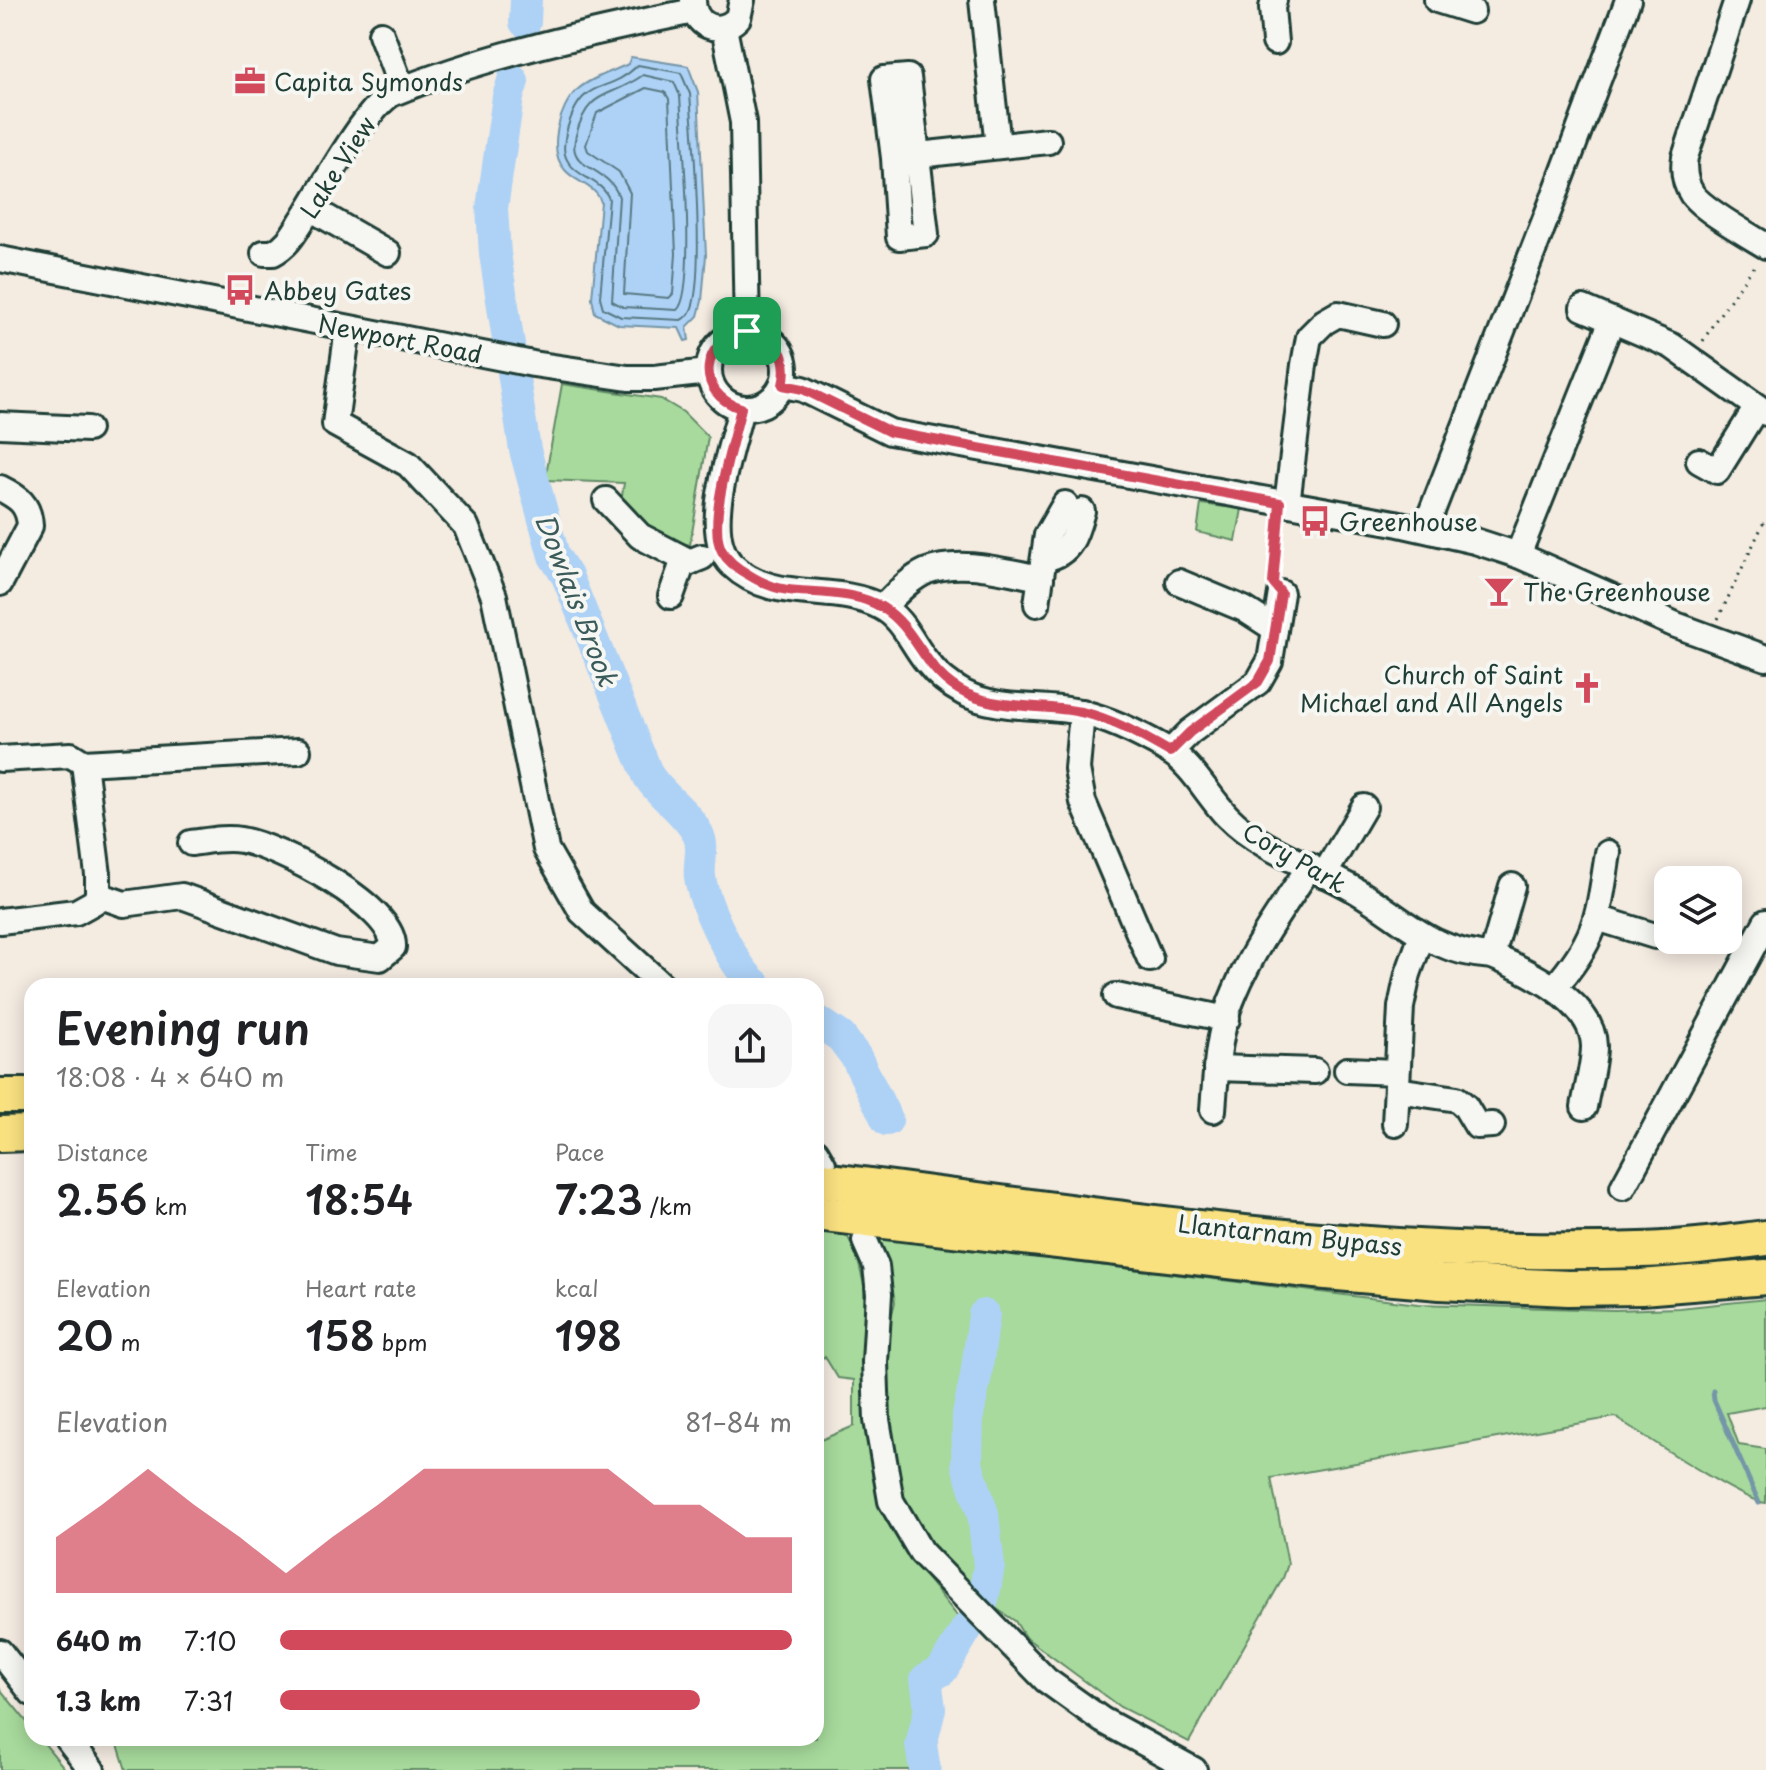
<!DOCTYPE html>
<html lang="en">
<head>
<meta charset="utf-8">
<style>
	body { margin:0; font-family:"Playpen Sans",sans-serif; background:#f6f6f6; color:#202124; height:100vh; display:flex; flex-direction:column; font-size:30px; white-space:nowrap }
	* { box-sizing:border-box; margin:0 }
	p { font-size:26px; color:#757577 }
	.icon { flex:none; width:44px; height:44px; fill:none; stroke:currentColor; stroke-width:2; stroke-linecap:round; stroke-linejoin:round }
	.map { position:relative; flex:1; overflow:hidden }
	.panel { position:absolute; left:24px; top:978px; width:800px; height:768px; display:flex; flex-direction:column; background:#fff; border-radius:24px; box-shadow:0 4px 20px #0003 }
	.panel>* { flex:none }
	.buttons { position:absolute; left:1654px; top:866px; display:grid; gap:16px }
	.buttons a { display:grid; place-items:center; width:88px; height:88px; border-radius:16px; background:#fff; box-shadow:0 4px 20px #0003; font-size:40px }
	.pin { position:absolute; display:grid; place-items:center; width:68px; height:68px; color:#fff; margin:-34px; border-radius:16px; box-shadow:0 4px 12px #0006 }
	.round { display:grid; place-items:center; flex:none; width:84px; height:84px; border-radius:24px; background:#f6f6f6 }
	.summary { display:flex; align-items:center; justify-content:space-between; height:136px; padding:0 32px }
	h1 { font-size:44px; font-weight:600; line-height:60px }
	.figures { display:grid; grid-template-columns:repeat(3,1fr); gap:12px; height:136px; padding:8px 32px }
	.figures div { display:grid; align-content:center }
	.figures b { font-size:40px; font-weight:600 }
	.figures small { font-size:22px; font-weight:400 }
	.figures p { font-size:22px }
	.chart { height:224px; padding:16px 32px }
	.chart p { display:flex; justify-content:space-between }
	.chart svg { width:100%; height:144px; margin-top:8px; fill:#d1495b; opacity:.7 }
	ul { padding:0 32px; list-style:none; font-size:26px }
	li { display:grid; grid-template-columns:128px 96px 1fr; align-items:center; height:60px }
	li i { height:20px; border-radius:10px; background:#d1495b }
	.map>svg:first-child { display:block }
	.green { fill:#a7da9c; stroke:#638c68; stroke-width:2 }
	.water { fill:#add2f6; stroke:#7496a8; stroke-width:2 }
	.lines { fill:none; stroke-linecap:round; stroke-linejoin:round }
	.shore { stroke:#587982; stroke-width:2 }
	.stream { stroke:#7496a8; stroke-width:5 }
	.river { stroke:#add2f6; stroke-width:32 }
	.minor-casing { stroke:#1f3d34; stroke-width:30 }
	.highway-casing { stroke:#1f3d34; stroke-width:40 }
	.path { stroke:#1f3d34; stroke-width:3; stroke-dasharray:2 6; stroke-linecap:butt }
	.minor { stroke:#f6f6f2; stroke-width:24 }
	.highway { stroke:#fae180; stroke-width:34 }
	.route-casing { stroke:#fff; stroke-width:16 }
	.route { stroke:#d1495b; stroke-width:10 }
	.labels { text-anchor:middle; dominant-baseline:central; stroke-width:8; stroke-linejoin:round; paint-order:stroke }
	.poi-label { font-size:24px; fill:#1f3d34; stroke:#f6f6f2; text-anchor:start }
	.street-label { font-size:24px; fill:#1f3d34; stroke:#f6f6f2 }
	.water-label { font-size:26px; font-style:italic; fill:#3b5b5b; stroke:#f6f6f2 }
</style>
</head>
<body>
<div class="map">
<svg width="1766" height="1770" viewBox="0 0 1766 1770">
	<rect width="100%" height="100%" fill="#f4ebe1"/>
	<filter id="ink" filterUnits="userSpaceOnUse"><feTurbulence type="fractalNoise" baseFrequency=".0125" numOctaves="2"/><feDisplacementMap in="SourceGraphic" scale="16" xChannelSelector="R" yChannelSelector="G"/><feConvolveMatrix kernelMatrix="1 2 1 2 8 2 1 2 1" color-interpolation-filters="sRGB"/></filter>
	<g filter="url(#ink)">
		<g class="green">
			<polygon points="562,384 661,399 683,412 708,437 690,545 654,536 621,502 624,483 545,480"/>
			<polygon points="1201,504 1242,509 1236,541 1197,532"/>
			<polygon points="816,1230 846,1234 856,1252 864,1285 865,1355 886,1516 917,1566 967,1628 942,1670 926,1679 930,1709 921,1745 925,1770 126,1770 116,1738 816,1738 816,1442 854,1426 854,1380 838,1378 825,1357 816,1359"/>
			<path d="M871,1237L1418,1304L1614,1310L1679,1308L1766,1299V1406L1727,1413L1739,1445L1766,1449V1503C1745,1503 1639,1432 1615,1417L1271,1478L1288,1564L1283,1578L1189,1742L1120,1707L1025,1637L1015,1621L983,1600L947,1571L905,1501L888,1442L883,1377L887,1335L895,1302L891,1280L884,1258Z"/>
			<polygon points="0,1689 32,1728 32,1738 40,1738 66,1770 0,1770"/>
		</g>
		<path class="water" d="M631,57L688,66L698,92L706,255L702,301L698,316L687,327L689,340L685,341L679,328L619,325L595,313L592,298L601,202C596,186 575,182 565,170C547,151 559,106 577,90C590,78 612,72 628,64Z"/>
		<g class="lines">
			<g class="shore">
				<path d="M638,65L681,73L690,94C693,132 706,287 690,312C689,315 683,319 681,320L621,317L603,308L600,297L609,199C602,180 580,179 569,163C562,153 564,144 566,133C582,73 605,98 638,65Z"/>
				<path d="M643,75L674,82L680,96C682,129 697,294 677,310L623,307L612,301L619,197C612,178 598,174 583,163C573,155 573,147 576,135C589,87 609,100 643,75Z"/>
				<polygon points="646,88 665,92 669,99 676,254 673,294 669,298 624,294 630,193 619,172 588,151 586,145 597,113"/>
			</g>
			<polyline class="stream" points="1713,1391 1714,1400 1759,1503"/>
			<g class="river">
				<polyline points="525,22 526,0"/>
				<path d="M513,81L508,97L492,208L495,254L525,450L554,556L567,576L639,754C643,761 645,770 649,777C663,798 686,811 698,834C705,848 698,862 700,877C704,905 734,969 757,986"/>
				<polyline points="816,1020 841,1037 856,1057 887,1120"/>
				<polyline points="983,1600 989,1566 983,1514 967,1464 968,1415 976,1376 984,1315"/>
				<polyline points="925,1770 921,1745 930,1709 926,1679 942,1670 967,1628"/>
			</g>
			<defs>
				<g id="minor">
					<path d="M693,0C693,26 719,37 738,18L742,0"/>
					<polyline points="982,0 998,146"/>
					<polyline points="1274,0 1272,8 1275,42"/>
					<polyline points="1437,0 1472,11"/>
					<path d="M1737,0L1685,157C1683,170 1684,182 1692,194C1702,209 1748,235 1766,246"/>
					<polyline points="724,28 743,122 747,331"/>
					<polyline points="381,34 402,89"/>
					<polygon points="908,77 926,234 899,237 894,158 884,79"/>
					<polyline points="900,157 1048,141"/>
					<polyline points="310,208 388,253"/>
					<path d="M264,253H273C289,245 295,231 305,216C324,186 364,112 391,94C482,56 596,31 694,11"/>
					<polyline points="0,259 533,364 628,378 654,378 709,372"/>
					<polyline points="1583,308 1672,346 1766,413"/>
					<polyline points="348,328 335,424 408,464 466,526 494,596 546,849 582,912 663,986"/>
					<circle cx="747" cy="370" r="38"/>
					<polyline points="783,385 803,389 890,432 1395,523 1475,541 1518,555 1676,625 1766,658"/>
					<path d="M741,408C732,449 699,532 732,565C774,605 833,582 881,607C903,618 912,644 927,662C937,675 949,685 964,693C1001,712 1044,703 1083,713C1112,720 1140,734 1166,749C1192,764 1207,795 1227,816C1257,847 1304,863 1342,883C1397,910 1423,952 1492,956L1512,886"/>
					<polyline points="0,425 88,429"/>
					<polyline points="1699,461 1717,471 1757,407"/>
					<path d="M0,488C18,497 29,504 30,526L0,583"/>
					<polyline points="606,500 640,536 690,562"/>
					<polyline points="1287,504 1304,365 1309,337 1324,322 1338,314 1383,324"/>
					<polyline points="1425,529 1556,192 1628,0"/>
					<polyline points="1518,555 1612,320"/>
					<path d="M1046,558C1071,554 1076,533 1082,511"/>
					<polyline points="1179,582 1244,609 1275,629"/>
					<polyline points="671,596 682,565 702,557"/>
					<polyline points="1037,604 1047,535 1065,504"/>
					<path d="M883,607C896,594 909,579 927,571C962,558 1006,572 1041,578"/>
					<polyline points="1082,712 1077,769 1083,802 1150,959"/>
					<polyline points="1170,752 1190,732 1258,682 1270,661 1281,593"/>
					<polyline points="0,759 71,755 84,763 298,751"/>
					<polyline points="1324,875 1364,807"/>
					<path d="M98,895L124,904L182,896L336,952L380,958L393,947C395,906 277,846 241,840C225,837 207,841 191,843"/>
					<polyline points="1597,918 1655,936"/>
					<polyline points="0,921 76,912 94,902 98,895 98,875 84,763"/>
					<path d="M1492,956C1526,970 1593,1001 1594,1046C1594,1065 1587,1088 1584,1107"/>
					<path d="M1554,988C1598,937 1598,917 1608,853"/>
					<polyline points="1116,996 1227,1019"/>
					<polyline points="1216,1068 1315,1071"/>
					<polyline points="1347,1070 1396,1072"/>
					<polyline points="1397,1090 1457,1099 1465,1106 1477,1126 1492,1125"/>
					<path d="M1213,1110C1216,1071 1218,1030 1234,994C1253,948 1283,907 1310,866"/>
					<polyline points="1395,1124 1401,1007 1408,974 1422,935"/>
					<polyline points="816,1152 823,1164"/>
					<polyline points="1623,1187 1766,922"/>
					<polyline points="865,1241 876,1266 879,1294 875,1362 877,1420 891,1501 921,1552 1046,1680 1102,1720 1194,1770"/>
					<polyline points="0,1652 32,1693"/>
					<polyline points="67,1738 92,1770"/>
				</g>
				<g id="highway">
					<polyline points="0,1096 32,1096"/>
					<polyline points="0,1134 32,1133"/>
					<path d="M816,1179C1088,1213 1364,1260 1640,1250C1682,1249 1724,1243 1766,1238"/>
					<polyline points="816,1213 1315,1271 1440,1282 1568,1288 1641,1287 1766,1277"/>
				</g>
			</defs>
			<use href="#minor" class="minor-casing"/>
			<use href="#highway" class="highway-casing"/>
			<g class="path">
				<polyline points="1703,341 1715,321 1755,265"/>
				<polyline points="1274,575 1278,523"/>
				<polyline points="1718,619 1763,524 1766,526"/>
			</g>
			<use href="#minor" class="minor"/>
			<use href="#highway" class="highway"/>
		</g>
	</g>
	<g class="lines" filter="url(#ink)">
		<defs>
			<path id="route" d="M747,331C776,336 790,356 783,385L803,389L890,432L1280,503L1273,583L1281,593L1270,661L1258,682L1190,732L1170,752C1142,736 1113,719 1081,712C1044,704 1003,710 967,694C923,674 919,630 883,608C860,593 826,593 800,591C780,590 767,586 749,575C738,569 728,562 722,551C706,524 734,440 741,408C694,394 700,339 747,331Z"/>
		</defs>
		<use href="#route" class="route-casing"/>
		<use href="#route" class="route"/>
	</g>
	<defs>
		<symbol id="office-bare" viewBox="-9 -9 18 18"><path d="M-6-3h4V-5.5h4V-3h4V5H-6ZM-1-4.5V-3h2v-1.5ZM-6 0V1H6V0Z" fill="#d1495b" stroke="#f6f6f2" stroke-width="2.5" paint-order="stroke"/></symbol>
		<symbol id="bus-bare" viewBox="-9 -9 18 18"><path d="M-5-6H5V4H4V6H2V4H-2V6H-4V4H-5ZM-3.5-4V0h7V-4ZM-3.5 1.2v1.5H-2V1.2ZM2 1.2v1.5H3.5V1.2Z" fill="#d1495b" stroke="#f6f6f2" stroke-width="2.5" paint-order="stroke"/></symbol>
		<symbol id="bar-bare" viewBox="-9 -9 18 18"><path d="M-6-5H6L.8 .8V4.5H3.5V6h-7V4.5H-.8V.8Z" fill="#d1495b" stroke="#f6f6f2" stroke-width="2.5" paint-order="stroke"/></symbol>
		<symbol id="church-bare" viewBox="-9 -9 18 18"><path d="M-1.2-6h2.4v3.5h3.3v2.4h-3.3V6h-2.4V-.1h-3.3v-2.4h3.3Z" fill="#d1495b" stroke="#f6f6f2" stroke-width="2.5" paint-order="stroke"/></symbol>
	</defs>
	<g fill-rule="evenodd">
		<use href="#office-bare" x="228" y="59" width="44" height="44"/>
		<use href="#bus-bare" x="218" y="268" width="44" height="44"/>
		<use href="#bus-bare" x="1293" y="499" width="44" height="44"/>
		<use href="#bar-bare" x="1477" y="569" width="44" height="44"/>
		<use href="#church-bare" x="1565" y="666" width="44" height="44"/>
	</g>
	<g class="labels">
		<g class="poi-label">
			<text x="274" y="81">Capita Symonds</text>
			<text x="264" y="290">Abbey Gates</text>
			<text x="1339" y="521">Greenhouse</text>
			<text x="1523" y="591">The Greenhouse</text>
			<text x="1563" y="674" text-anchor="end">Church of Saint<tspan x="1563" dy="28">Michael and All Angels</tspan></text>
		</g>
		<g class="street-label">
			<text transform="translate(337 167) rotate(-57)">Lake View</text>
			<text transform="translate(400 338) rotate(11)">Newport Road</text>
			<text transform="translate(1295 857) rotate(30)">Cory Park</text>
			<text transform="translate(1290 1234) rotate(6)">Llantarnam Bypass</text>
		</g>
		<g class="water-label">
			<text transform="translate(577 599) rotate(69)">Dowlais Brook</text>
		</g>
	</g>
</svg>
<div class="buttons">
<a><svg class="icon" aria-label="layers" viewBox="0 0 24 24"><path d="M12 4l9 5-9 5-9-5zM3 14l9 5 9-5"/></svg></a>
</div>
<div class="pin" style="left:747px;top:331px;background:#1e9e55"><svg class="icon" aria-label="arrive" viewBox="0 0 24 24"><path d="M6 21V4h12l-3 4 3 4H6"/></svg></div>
<section class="panel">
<div class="summary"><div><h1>Evening run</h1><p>18:08 · 4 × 640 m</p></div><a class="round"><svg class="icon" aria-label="share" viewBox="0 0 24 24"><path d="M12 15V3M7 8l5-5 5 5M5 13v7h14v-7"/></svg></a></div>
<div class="figures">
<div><p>Distance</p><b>2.56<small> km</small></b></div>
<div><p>Time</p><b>18:54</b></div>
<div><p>Pace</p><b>7:23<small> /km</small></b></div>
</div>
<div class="figures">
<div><p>Elevation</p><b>20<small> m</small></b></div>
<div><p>Heart rate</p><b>158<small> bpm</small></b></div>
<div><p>kcal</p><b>198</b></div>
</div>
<div class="chart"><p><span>Elevation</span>81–84 m</p>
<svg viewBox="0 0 160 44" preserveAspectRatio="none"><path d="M0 44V27L10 17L20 6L30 17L40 27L50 38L60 27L70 17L80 6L90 6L100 6L110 6L120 6L130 17L140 17L150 27L160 27V44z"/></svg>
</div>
<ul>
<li><b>640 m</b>7:10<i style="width:100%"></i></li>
<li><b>1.3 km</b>7:31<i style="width:82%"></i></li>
</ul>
</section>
</div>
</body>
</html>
